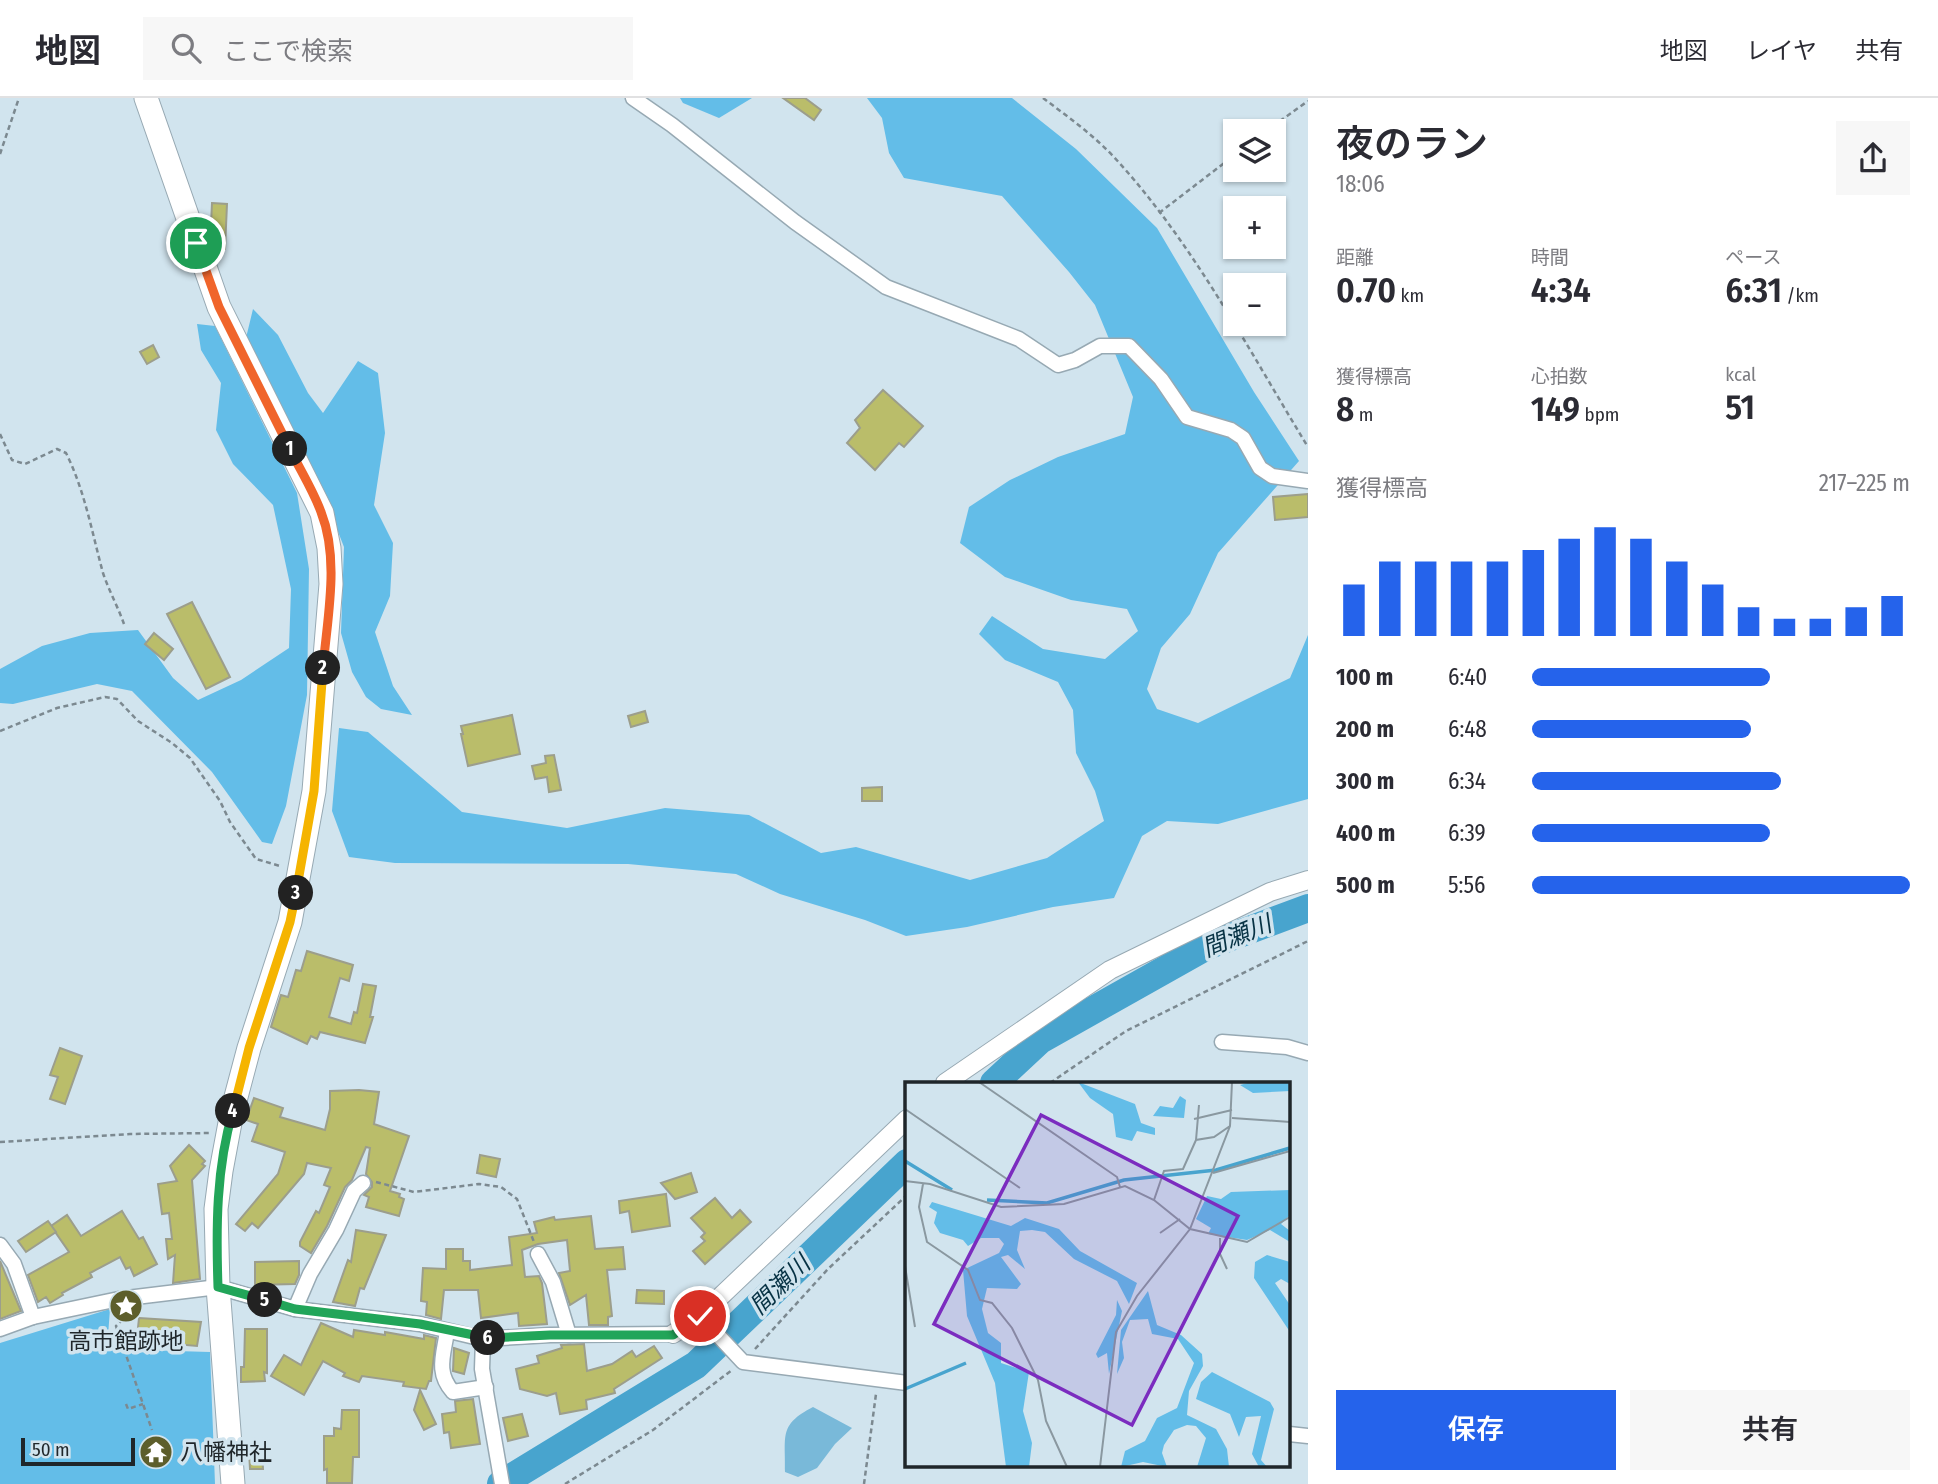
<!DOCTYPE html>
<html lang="ja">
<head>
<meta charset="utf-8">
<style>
	body { margin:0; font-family:"Fira Sans Condensed","Noto Sans JP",sans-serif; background:#f7f7f7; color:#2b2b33; height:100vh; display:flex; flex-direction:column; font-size:26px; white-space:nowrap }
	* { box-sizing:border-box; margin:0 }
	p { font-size:23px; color:#7c7c81 }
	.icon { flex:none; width:38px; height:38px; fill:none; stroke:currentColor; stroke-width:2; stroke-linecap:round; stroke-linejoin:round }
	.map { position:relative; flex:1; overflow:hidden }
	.side { display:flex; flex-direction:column; background:#fff; width:630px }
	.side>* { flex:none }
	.controls { position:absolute; left:1223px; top:21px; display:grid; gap:14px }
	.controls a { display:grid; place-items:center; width:63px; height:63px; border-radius:0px; background:#fff; box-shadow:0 2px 5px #0004; font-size:35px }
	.scale { position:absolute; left:21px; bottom:18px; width:114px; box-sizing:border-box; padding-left:7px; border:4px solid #1f262a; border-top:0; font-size:19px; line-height:24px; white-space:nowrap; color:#1f262a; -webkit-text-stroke:5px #d1e4ee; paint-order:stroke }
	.pin { position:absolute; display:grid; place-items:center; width:60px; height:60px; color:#fff; margin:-30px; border:4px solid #fff; border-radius:50%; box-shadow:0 2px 7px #0007 }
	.km { position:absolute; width:35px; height:35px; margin:-18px; border-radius:50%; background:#222; color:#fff; font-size:19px; line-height:35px; text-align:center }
	.round { display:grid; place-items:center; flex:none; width:74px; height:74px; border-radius:0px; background:#f7f7f7 }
	.overview { display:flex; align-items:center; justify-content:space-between; height:119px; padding:0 28px }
	h1 { font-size:38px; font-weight:600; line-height:52px }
	.figures { display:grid; grid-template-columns:repeat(3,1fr); gap:10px; height:119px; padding:7px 28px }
	.figures div { display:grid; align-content:center }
	.figures b { font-size:35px; font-weight:600 }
	.figures small { font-size:19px; font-weight:400 }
	.figures p { font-size:19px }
	.chart { height:196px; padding:14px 28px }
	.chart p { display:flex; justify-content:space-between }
	.chart svg { width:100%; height:126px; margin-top:7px; stroke:#2563eb; stroke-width:6 }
	.action { display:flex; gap:14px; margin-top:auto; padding:14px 28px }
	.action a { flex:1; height:80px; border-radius:0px; background:#2563eb; color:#fff; font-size:28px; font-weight:600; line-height:80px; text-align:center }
	.action a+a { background:#f7f7f7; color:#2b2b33 }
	ul { padding:0 28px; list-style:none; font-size:23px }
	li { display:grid; grid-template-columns:112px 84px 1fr; align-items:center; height:52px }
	li i { height:18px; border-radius:9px; background:#2563eb }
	header { display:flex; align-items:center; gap:42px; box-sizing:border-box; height:98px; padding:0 35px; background:#fff; border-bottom:2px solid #e1e1e2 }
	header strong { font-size:33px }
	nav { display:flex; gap:38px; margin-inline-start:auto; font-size:24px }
	.search { width:490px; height:63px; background:#f7f7f7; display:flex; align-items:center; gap:18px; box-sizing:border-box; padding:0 24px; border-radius:0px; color:#7c7c81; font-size:26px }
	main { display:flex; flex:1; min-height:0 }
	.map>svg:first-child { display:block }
	.green { fill:#79b9d9 }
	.forest { fill:#63bde8 }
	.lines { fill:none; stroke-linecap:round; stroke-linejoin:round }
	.river { stroke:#48a4ce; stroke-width:28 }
	.building { fill:#babd6a; stroke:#9c9e8c; stroke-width:2 }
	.minor-casing { stroke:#97a9b3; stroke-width:17 }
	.tertiary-casing { stroke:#97a9b3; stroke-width:20 }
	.primary-casing { stroke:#97a9b3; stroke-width:25 }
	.path { stroke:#7c8990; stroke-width:2.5; stroke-dasharray:5 3.5; stroke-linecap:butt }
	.minor { stroke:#fff; stroke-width:14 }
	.tertiary { stroke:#fff; stroke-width:18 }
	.primary { stroke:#fff; stroke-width:23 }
	.split-1-casing { stroke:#fff; stroke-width:14 }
	.split-2-casing { stroke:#fff; stroke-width:14 }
	.split-3-casing { stroke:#fff; stroke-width:14 }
	.split-4-casing { stroke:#fff; stroke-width:14 }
	.split-5-casing { stroke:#fff; stroke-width:14 }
	.split-6-casing { stroke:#fff; stroke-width:14 }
	.split-7-casing { stroke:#fff; stroke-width:14 }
	.split-1 { stroke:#f0652b; stroke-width:9 }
	.split-2 { stroke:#f0652b; stroke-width:9 }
	.split-3 { stroke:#f5b400; stroke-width:9 }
	.split-4 { stroke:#f5b400; stroke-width:9 }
	.split-5 { stroke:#22a559; stroke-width:9 }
	.split-6 { stroke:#22a559; stroke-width:9 }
	.split-7 { stroke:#22a559; stroke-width:9 }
	.labels { text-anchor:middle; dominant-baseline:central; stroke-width:7; stroke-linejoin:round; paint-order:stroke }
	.poi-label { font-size:23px; fill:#1f262a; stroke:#d1e4ee }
	.water-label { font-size:24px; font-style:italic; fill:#073244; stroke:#d1e4ee }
	.inset-river { fill:none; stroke:#48a4ce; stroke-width:3.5 }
	.inset-road { fill:none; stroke:#8a98a0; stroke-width:2 }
	.view { fill:#7b2cbf; fill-opacity:0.15; stroke:#7b2cbf; stroke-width:3.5 }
	.inset-edge { fill:none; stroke:#1f262a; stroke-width:3.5 }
</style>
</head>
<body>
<header>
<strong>地図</strong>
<div class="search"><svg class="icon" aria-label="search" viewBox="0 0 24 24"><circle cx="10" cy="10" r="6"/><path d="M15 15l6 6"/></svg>ここで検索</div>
<nav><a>地図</a><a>レイヤ</a><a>共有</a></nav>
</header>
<main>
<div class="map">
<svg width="1308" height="1386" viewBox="0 0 1308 1386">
	<rect width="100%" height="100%" fill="#d1e4ee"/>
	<path class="green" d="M813,1309L852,1330L835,1346L817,1370L798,1379L785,1374C786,1338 778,1327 813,1309Z"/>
	<g class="forest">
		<polygon points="680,0 752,0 719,20 683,5"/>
		<polygon points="867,0 1012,0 1076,51 1157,130 1254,294 1299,363 1218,455 1190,516 1161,550 1147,591 1157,611 1198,625 1290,580 1308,537 1308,701 1218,726 1167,723 1142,738 1114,800 1053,809 967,829 906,838 865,822 780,796 736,776 628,766 395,765 349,759 332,713 339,630 368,634 462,714 567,730 665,710 749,717 821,755 856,749 970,782 1047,760 1104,723 1095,693 1076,655 1073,612 1058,584 1005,562 979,536 992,518 1043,551 1105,561 1138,533 1127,511 1071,502 1005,479 960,445 969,409 1010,382 1058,359 1125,336 1133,299 1095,207 1069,174 1002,98 904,80 889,55 882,20"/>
		<polygon points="253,211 278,237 308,295 323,315 358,263 378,275 385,335 374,407 393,445 390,498 375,534 393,588 412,617 381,611 366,599 352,574 341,535 344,449 319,385 245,244"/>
		<polygon points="197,226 215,228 297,395 309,471 307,597 286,708 272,746 262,744 212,674 132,593 97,586 13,606 0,605 0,571 42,548 90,535 138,532 173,580 198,602 241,582 289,550 291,491 273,407 233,366 216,332 221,285 201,252"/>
		<polygon points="110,1211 107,1251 210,1254 215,1386 0,1386 0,1245"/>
	</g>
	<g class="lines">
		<g class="river">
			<polyline points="994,985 1040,942 1207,848 1308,810"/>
			<polyline points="501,1386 696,1267 907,1065"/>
		</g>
	</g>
	<g class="building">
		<polygon points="783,0 805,0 821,12 814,22"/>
		<polygon points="212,105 227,106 225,151 221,151 216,127 211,127"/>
		<polygon points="153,247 159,259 147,266 140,254"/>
		<polygon points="883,292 923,328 904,349 899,345 875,372 847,345 860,330 855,322"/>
		<polygon points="1308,396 1308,419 1275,422 1273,399"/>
		<polygon points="192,504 230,579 206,591 167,516"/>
		<polygon points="154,535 173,551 164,562 145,546"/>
		<polygon points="645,613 648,624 631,629 628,618"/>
		<polygon points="512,617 520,656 468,668 461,636 463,636 461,628"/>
		<polygon points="554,657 561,692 549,694 547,679 535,681 532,668 546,665 545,658"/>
		<polygon points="882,689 882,703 862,703 862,690"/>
		<polygon points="307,853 353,867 349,883 340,880 329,919 351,926 354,914 357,915 363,886 376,888 370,919 373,919 365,945 320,934 317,941 311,938 307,946 271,929 281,897 288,899 296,872 301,873"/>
		<polygon points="60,950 82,958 65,1006 50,1001 58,979 50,977"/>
		<polygon points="359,992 379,994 374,1026 409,1038 390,1093 400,1096 399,1099 404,1101 399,1118 366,1109 369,1099 364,1097 372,1089 372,1084 366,1076 370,1050 366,1049 352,1082 345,1089 327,1128 311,1155 300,1148 300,1144 316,1113 319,1115 330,1089 324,1087 331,1070 307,1065 304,1076 258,1130 252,1125 245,1133 236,1126 278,1076 285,1054 252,1043 258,1026 246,1022 254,1000 283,1010 280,1019 325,1032 330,1011 330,993"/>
		<polygon points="189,1047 205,1063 202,1066 205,1068 192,1082 200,1181 173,1185 175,1157 168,1161 166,1141 172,1141 169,1115 162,1116 158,1086 177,1083 170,1068"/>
		<polygon points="480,1057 500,1061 496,1079 477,1075"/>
		<polygon points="691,1075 697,1094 675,1101 661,1085"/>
		<polygon points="666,1096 670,1128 632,1134 629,1113 620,1115 619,1103"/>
		<polygon points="715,1100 732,1120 740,1112 751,1124 705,1166 693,1153 705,1143 701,1139 705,1135 691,1120"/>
		<polygon points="122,1113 139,1141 143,1139 157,1166 134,1178 130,1169 126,1171 120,1159 90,1175 92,1179 62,1195 63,1197 50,1205 46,1199 38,1204 28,1177 69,1154 51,1128 67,1117 81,1138"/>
		<polygon points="591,1118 595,1151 623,1149 625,1171 607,1172 612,1218 608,1219 608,1227 589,1227 586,1197 570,1207 559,1175 570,1173 567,1142 538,1146 522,1152 525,1179 539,1178 542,1185 547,1226 519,1228 518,1215 481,1220 478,1192 444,1192 441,1221 426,1217 427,1204 421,1203 423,1170 446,1171 446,1151 463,1151 463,1163 470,1163 470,1172 512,1167 509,1139 537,1135 534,1124 554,1119 555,1122"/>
		<polygon points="48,1123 56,1134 26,1154 18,1143"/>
		<polygon points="356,1132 386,1137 364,1191 360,1190 355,1208 333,1204 348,1162 351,1164"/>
		<polygon points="0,1163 21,1213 0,1221"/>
		<polygon points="299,1163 299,1177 295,1186 255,1187 255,1164"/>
		<polygon points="637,1192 664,1193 664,1206 636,1205"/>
		<polygon points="139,1220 201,1224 197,1248 163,1245 163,1251 136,1249"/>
		<polygon points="321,1225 353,1239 354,1232 385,1237 385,1234 424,1241 424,1237 436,1240 431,1283 429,1283 426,1291 403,1288 404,1284 362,1278 359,1284 343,1278 345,1275 323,1263 304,1297 271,1278 284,1257 301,1267"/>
		<polygon points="245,1231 267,1231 267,1275 264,1274 265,1283 241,1284 241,1269 244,1269"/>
		<polygon points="584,1246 587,1273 612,1266 632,1253 636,1259 654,1248 662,1260 614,1291 615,1295 586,1302 587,1311 560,1316 556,1295 547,1298 520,1291 516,1271 539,1265 537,1258 562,1250 561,1247"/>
		<polygon points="454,1250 469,1255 464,1276 453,1273"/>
		<polygon points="420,1292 436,1326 424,1332 414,1312"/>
		<polygon points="473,1301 480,1346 451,1350 449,1334 444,1335 442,1316 456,1314 455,1303"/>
		<polygon points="342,1312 359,1312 359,1359 353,1359 352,1385 327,1385 327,1371 324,1372 324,1338 334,1338 334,1330 341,1331"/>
		<polygon points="522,1316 528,1338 508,1343 503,1320"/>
		<polygon points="162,1341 167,1358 152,1362 150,1357 146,1358 144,1347"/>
		<polygon points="249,1353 262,1353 263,1371 250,1371"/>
	</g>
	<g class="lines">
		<defs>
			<g id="minor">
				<polyline points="633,0 672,27 795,124 886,189 1019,241 1058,267 1075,262 1100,248 1129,248 1161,281 1187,319 1231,332 1243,340 1260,370 1272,378 1308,383"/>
				<polyline points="1222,944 1287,949 1308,955"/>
				<polyline points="0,1147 14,1166 33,1219"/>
				<polyline points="538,1156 553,1184 569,1237"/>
				<polyline points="295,1211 310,1176 336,1132 354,1093 363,1085"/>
				<polyline points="700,1218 743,1264 907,1285"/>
				<polyline points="0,1231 33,1219 119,1201 218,1189 295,1211 420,1226 483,1241 550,1237 673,1236"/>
				<path d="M447,1233C444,1256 435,1274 453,1294L486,1289"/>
				<polyline points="483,1241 482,1271 502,1386"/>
				<polyline points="1289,1336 1308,1338"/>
			</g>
			<g id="tertiary">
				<polyline points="945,985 1110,872 1270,794 1308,782"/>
				<polyline points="673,1236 700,1218 907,1021"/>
			</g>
			<polyline id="primary" points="146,0 219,209 322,415 329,450 331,486 314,693 290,824 249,950 232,1014 221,1073 216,1111 218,1189 233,1386"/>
		</defs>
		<use href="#minor" class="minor-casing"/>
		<use href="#tertiary" class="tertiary-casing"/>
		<use href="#primary" class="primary-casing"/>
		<g class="path">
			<path d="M1043,0C1067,18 1092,36 1113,58C1192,143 1248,251 1308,349"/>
			<polyline points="1266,33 1308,3"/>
			<polyline points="0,56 19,0"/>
			<polyline points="1159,115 1236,56"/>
			<path d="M0,336L12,362L25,366L57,351L66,355C85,393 92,435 103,475C109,493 118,509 124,526"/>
			<polyline points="0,633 57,610 105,599 117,601 138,623 172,645 190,660 220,703 230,724 256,761 280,768"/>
			<polyline points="1050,985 1126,933 1308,843"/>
			<polyline points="0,1044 130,1036 211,1035"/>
			<polyline points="376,1084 414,1094 479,1086 501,1089 517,1101 534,1144"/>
			<polyline points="129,1215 116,1228 152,1332"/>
			<polyline points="755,1251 828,1171 907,1097"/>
			<polyline points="126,1306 128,1311 143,1306"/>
			<polyline points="565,1386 653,1332 732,1272"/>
			<polyline points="864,1386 876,1296"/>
		</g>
		<use href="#minor" class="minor"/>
		<use href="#tertiary" class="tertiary"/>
		<use href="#primary" class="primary"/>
	</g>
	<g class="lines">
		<defs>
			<polyline id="split-1" points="196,145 219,209 290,351"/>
			<path id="split-2" d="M290,351C300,372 313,392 321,414C340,462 327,520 323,570"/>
			<polyline id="split-3" points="296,795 314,693 323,570"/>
			<polyline id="split-4" points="233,1013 249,950 290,824 296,795"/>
			<path id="split-5" d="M233,1013C216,1070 216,1130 218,1189L265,1202"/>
			<polyline id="split-6" points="265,1202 295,1211 420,1226 488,1240"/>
			<polyline id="split-7" points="488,1240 550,1237 673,1237 700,1218"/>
		</defs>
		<use href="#split-1" class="split-1-casing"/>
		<use href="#split-2" class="split-2-casing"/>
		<use href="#split-3" class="split-3-casing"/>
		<use href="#split-4" class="split-4-casing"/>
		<use href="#split-5" class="split-5-casing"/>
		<use href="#split-6" class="split-6-casing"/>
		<use href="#split-7" class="split-7-casing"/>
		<use href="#split-1" class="split-1"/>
		<use href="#split-2" class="split-2"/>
		<use href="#split-3" class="split-3"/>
		<use href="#split-4" class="split-4"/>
		<use href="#split-5" class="split-5"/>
		<use href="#split-6" class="split-6"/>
		<use href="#split-7" class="split-7"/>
	</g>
	<defs>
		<symbol id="sight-disc" viewBox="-11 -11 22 22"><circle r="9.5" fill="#5d5e2b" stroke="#d1e4ee"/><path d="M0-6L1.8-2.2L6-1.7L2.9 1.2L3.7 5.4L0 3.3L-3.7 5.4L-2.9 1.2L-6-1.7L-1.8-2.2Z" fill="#fff"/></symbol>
		<symbol id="temple-disc" viewBox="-11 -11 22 22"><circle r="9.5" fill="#5d5e2b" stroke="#d1e4ee"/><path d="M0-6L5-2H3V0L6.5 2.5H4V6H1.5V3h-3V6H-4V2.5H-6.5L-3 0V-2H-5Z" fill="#fff"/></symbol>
	</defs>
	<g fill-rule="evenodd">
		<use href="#sight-disc" x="107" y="1189" width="38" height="38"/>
		<use href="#temple-disc" x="137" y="1335" width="38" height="38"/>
	</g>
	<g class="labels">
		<g class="poi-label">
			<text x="126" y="1243">高市館跡地</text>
			<text x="180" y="1354" text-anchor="start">八幡神社</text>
		</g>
		<g class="water-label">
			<text transform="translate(1237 838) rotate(-22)">間瀬川</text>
			<text transform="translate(780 1187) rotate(-44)">間瀬川</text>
		</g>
	</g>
	<g transform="translate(905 984)">
		<rect width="385" height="385" fill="#d1e4ee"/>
		<path d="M173,0L230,22L236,41L250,46V53L232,49L227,59L211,55L208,32L185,16ZM346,0H385V9L348,11L335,3ZM275,14L281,18L279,36L248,34L255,24L268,26ZM385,108V133L376,142L385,149V160L365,148L342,158L303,152L306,146L291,137L302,114L316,117L326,110ZM27,120L106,144L120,136L154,147L175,169L232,201L224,222L212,199L169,177L140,150L127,148L115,149L112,168L120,187L103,173L96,175L116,202L112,207L82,206L77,227L83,251L96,261V281L124,290L118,329L127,361L124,385H101L90,301L62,234L58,188L94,171L99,162L94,156H76L63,164L58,158L35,151L29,141L32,130L24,125ZM362,173L385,180V202L376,197L370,201L385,223V250L349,196L350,180ZM243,209L252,243L276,253L297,272L298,284L284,309L282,333L311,347L322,367L324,385H292L301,356L291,344L282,343L269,348L259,363L257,371L262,385L238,380L216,385L220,369L240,359L252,336L272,326L289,281L273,257L247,252L243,237L225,238L217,260L219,276L212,292L216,248ZM212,218L217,229L204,292L202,271L193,276L191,272L211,233ZM307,290L365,320L369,327L356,378L362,385H354L347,372L356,334L341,335L334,355L325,332L291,317L296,300Z" fill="#63bde8"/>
		<path class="inset-river" d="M0,79L47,108M82,118L142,121L219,98L311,88L385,66M0,307L61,281"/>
		<path class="inset-road" d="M74,0L212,95L215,105M0,27L115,106M327,36L385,40M289,37L327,28M291,58L294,23M308,91L385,69M0,99L25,102L96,125L159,122L220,104L249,118L285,147L342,160L385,135M18,102L14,125L22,160L63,188L75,218L87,221L107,246L133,298L141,339L162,385M249,118L259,89L278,87L291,58L309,55L325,44M255,151L275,137M315,156V172L322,187M0,184L10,245M195,385L211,250L232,214L285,147L325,44L327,0"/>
		<path class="view" d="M136,33L333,134L227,343L29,242Z"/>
		<rect width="385" height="385" class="inset-edge"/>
	</g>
</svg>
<div class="controls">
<a><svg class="icon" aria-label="layers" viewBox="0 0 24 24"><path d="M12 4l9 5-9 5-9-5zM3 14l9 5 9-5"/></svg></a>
<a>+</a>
<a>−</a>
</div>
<div class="scale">50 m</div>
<div class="pin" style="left:196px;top:145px;background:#1e9e55"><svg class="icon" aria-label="arrive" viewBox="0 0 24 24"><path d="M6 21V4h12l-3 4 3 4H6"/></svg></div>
<div class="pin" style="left:700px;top:1218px;background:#d93025"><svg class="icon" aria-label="check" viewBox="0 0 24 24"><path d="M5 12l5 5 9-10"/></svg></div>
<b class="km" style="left:290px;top:351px">1</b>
<b class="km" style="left:323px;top:570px">2</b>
<b class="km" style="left:296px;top:795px">3</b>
<b class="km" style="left:233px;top:1013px">4</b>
<b class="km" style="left:265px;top:1202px">5</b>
<b class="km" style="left:488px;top:1240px">6</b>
</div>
<section class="side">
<div class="overview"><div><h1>夜のラン</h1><p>18:06</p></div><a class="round"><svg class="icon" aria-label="share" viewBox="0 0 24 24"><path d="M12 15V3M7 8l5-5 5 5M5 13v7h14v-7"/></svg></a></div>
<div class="figures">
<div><p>距離</p><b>0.70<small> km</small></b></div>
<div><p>時間</p><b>4:34</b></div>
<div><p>ペース</p><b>6:31<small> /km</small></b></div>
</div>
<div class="figures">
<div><p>獲得標高</p><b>8<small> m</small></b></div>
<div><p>心拍数</p><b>149<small> bpm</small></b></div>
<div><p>kcal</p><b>51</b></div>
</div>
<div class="chart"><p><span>獲得標高</span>217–225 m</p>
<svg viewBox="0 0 160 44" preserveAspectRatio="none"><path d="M5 44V26M15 44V18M25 44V18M35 44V18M45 44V18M55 44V14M65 44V10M75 44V6M85 44V10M95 44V18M105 44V26M115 44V34M125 44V38M135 44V38M145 44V34M155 44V30"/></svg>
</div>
<ul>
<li><b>100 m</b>6:40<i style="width:63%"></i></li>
<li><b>200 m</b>6:48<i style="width:58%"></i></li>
<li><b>300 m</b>6:34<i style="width:66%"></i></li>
<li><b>400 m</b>6:39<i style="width:63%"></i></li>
<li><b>500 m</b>5:56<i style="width:100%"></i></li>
</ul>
<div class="action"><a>保存</a><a>共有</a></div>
</section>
</main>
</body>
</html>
